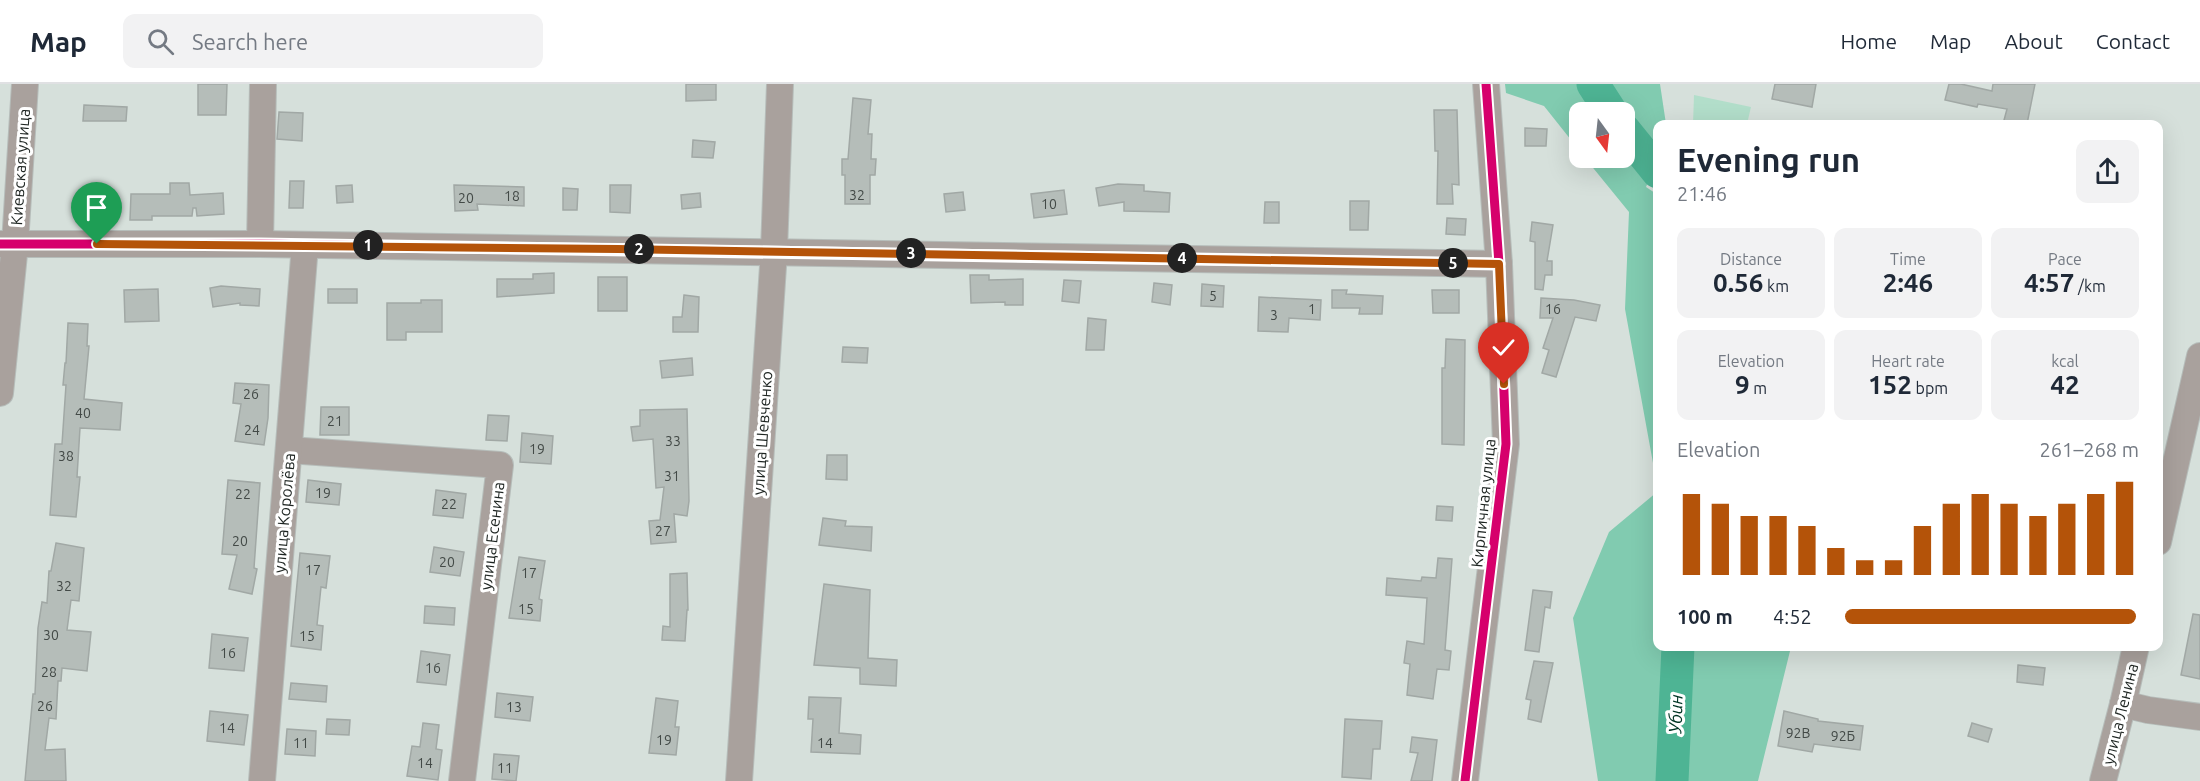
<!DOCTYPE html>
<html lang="en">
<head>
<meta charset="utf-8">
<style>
	body { margin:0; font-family:Ubuntu,sans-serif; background:#f2f2f3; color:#1f2937; height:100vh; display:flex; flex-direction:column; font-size:22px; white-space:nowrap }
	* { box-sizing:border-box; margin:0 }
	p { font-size:20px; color:#747a83 }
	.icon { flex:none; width:33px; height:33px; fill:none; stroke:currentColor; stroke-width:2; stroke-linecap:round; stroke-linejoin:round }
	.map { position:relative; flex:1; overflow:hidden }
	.side { position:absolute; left:1653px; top:36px; width:510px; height:531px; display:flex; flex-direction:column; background:#fff; border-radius:12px; box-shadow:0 6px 24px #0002 }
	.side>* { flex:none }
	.needle { width:39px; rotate:165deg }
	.fabs { position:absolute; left:1569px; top:18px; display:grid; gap:12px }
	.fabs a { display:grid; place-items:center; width:66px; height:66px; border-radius:12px; background:#fff; box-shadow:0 6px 24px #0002; font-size:30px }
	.pin { position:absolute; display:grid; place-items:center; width:51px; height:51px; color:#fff; margin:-62px -26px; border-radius:50% 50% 50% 0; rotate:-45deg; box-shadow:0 0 6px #0007 }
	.pin .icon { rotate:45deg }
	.km { position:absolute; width:30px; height:30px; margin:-15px; border-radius:50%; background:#222; color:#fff; font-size:16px; line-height:30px; text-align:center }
	.round { display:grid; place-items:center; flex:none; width:63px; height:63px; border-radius:12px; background:#f2f2f3 }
	.summary { display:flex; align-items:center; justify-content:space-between; height:102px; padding:0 24px }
	h1 { font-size:33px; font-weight:700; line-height:45px }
	.stats { display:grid; grid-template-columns:repeat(3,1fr); gap:9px; height:102px; padding:6px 24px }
	.stats div { display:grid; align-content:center; border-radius:12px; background:#f2f2f3; text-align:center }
	.stats b { font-size:26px; font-weight:700 }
	.stats small { font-size:16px; font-weight:400 }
	.stats p { font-size:16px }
	.chart { height:168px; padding:12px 24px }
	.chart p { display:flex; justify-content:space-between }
	.chart svg { width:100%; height:108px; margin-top:6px; stroke:#b45309; stroke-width:6 }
	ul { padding:0 24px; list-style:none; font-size:20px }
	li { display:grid; grid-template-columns:96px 72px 1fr; align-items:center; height:45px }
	li i { height:15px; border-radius:8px; background:#b45309 }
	header { display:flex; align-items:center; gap:36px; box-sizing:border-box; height:84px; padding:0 30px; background:#fff; border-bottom:2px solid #e0e1e3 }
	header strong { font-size:28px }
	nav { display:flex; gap:33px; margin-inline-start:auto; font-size:21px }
	.search { width:420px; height:54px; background:#f2f2f3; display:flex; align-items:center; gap:15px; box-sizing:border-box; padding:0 21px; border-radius:12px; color:#747a83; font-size:22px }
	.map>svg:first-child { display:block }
	.green { fill:#b2deca }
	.forest { fill:#81cbb0 }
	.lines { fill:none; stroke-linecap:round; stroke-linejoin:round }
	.river { stroke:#4eb494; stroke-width:33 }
	.building { fill:#b5bdb9; stroke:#a1a8a5; stroke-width:1.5 }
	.minor-casing { stroke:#b6bdba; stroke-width:28 }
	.minor { stroke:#a9a19d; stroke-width:26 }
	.cycleway-casing { stroke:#fff; stroke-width:13 }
	.cycleway { stroke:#d6006c; stroke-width:9 }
	.route-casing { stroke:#fff; stroke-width:12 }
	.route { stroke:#b45309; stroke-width:8 }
	.labels { text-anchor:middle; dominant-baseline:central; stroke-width:6; stroke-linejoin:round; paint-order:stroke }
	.number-label { font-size:14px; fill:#434a47 }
	.street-label { font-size:16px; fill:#1d2421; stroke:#fff }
	.water-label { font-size:18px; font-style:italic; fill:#003524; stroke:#fff }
</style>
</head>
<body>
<header>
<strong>Map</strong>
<div class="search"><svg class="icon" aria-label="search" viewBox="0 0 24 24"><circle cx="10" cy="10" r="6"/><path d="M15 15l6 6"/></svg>Search here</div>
<nav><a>Home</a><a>Map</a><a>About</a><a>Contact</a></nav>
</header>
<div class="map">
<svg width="2200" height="697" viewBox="0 0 2200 697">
	<rect width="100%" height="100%" fill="#d6e0db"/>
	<polygon class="green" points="1694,11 1751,23 1747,40 1693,40"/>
	<g class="forest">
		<polygon points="1505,0 1660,0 1666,40 1658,40 1657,78 1646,103 1658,111 1657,401 1625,225 1629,128 1585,74 1624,74 1624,28 1580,28 1579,66 1544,22 1506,9"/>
		<polygon points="1657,408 1658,562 1791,563 1758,697 1598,697 1573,534 1609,448"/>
	</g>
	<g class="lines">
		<g class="river">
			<polyline points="1593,0 1611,28"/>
			<polyline points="1624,46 1658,88"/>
			<polyline points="1672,697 1678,562"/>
		</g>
	</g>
	<g class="building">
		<polygon points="198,0 227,0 226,31 198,31"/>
		<polygon points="686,0 716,0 716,16 686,17"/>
		<polygon points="1775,0 1816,0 1812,23 1772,15"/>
		<polygon points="1949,0 1961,0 1992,7 1993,0 2035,0 2027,40 2003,40 2007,25 1978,20 1977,23 1945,16"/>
		<polygon points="853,14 871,16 868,50 872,50 871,75 876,75 875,91 870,91 870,120 845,120 845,91 842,91 842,75 848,75"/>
		<polygon points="84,21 127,23 126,37 83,37"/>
		<polygon points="1434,26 1457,26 1459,101 1452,100 1453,120 1437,120 1438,67 1435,67"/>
		<polygon points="279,28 303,29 302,57 277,55"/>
		<polygon points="1525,44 1547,45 1546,62 1525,62"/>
		<polygon points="693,56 715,58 713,74 692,73"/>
		<polygon points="290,97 304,97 303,124 289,124"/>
		<polygon points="170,99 189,99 190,111 223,109 224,130 197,132 196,124 193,124 192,132 152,132 152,136 130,136 131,110 170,110"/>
		<polygon points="1118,100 1144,101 1144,107 1170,109 1169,128 1124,127 1124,118 1099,122 1096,104"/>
		<polygon points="352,101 353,118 337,119 336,102"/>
		<polygon points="454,101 524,103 524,122 477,120 478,126 455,127"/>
		<polygon points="610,101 631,101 630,129 610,128"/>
		<polygon points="563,104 578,105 577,126 563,126"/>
		<polygon points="1064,106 1067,130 1034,134 1031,110"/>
		<polygon points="963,108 965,126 946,128 944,110"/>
		<polygon points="700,109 701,123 682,125 681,111"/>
		<polygon points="1350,117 1369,117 1368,146 1350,146"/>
		<polygon points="1265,118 1279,118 1279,139 1264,139"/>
		<polygon points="1447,134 1466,135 1465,151 1446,150"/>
		<polygon points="1532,138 1553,141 1547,177 1552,177 1552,191 1545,191 1543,206 1535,205 1535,158 1530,157"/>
		<polygon points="554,189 554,209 497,213 497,195 533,195 533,190"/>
		<polygon points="970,191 989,191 989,196 1023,195 1023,221 1005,221 1005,218 971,219"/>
		<rect x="598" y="193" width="29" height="34"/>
		<polygon points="1064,196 1081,197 1079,219 1062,217"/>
		<polygon points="1154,199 1172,201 1170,221 1152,218"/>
		<polygon points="1202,200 1224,202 1223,223 1201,222"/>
		<polygon points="221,202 260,205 259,222 240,221 240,219 213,223 210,204"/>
		<polygon points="158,205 159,237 125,238 124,206"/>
		<rect x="328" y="205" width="29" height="14"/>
		<polygon points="1332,206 1347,206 1346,210 1383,212 1382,230 1359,230 1360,224 1332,224"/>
		<polygon points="1432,206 1459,206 1459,229 1433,229"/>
		<polygon points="684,211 699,213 698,248 673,248 673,233 682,233"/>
		<polygon points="1259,213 1321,216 1320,236 1289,234 1288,248 1258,247"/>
		<polygon points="1541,214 1574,216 1600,221 1596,237 1575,233 1556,293 1542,289 1549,266 1543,264 1553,234 1540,234"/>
		<polygon points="421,216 442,216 442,248 406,248 406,256 387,256 387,219 421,219"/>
		<polygon points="1088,234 1106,236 1104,266 1086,266"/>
		<polygon points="68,239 88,240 87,262 89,262 84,315 122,319 120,346 80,344 77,393 80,393 76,433 50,431 55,360 62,360 66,301 63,301 65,279 66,279"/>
		<polygon points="1446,255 1465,256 1464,361 1442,360 1442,284 1445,284"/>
		<polygon points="843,263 868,264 867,279 842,278"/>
		<polygon points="692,274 693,291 662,294 660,277"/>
		<polygon points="235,299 269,301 268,334 264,361 235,357 241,320 233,319"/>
		<polygon points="321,323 349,323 349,351 320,351"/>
		<polygon points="687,325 689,417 687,432 674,430 676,458 651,460 649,437 660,436 664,403 656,404 653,355 633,357 631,343 640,342 640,326"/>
		<polygon points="488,331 509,332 507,357 486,356"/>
		<polygon points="522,349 553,352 551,380 520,378"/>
		<polygon points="827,371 847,371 847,396 826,395"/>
		<polygon points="228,396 260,399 254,484 257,485 252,510 229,505 237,471 222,470"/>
		<polygon points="308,396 341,400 339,421 306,418"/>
		<polygon points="436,406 466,410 463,434 433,431"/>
		<polygon points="1437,422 1453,423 1452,437 1436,436"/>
		<polygon points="823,434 846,437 845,442 872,443 871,467 819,461"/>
		<polygon points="56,459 84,464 79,517 71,516 67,546 91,548 87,587 62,584 61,597 58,597 56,635 49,634 45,666 65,665 66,697 25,697 33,610 35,610 38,544 42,518 47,519 49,487 51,487"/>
		<polygon points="434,463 464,468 460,492 430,488"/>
		<polygon points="300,469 330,472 326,504 321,503 317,541 323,542 321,566 291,562"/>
		<polygon points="519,473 545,477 539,515 542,516 540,537 509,534"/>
		<polygon points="1438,474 1452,475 1445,566 1451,567 1449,586 1437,585 1433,615 1407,611 1410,580 1404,579 1407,557 1424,560 1427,514 1386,511 1387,494 1421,497 1422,493 1436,494"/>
		<polygon points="687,489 688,526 687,526 685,557 662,556 663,542 670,543 670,490"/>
		<polygon points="824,500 870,506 868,574 897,576 896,602 860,600 860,584 814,581"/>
		<polygon points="1533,506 1552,508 1550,524 1545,523 1539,568 1525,566"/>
		<polygon points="425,522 455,524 454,541 424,539"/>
		<polygon points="2193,530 2200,531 2200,595 2181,591"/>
		<polygon points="212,550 248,554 244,587 209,584"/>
		<polygon points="421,567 450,571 446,601 417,598"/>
		<polygon points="1534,577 1553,579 1541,638 1528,635 1531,616 1526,615"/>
		<polygon points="2018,581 2045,584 2043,601 2017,598"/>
		<polygon points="291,599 327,602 326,618 289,615"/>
		<polygon points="497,609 533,613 530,637 495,633"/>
		<polygon points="809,613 841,614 839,649 861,651 860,670 811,668 813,635 808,635"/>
		<polygon points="656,614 678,617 675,643 679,643 676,671 649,669"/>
		<polygon points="210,627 248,631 244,661 207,657"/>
		<polygon points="1784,627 1818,635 1818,637 1863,642 1860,666 1814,660 1812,668 1778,662"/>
		<polygon points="327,635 350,636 349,651 326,650"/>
		<polygon points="1345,635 1382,637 1380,665 1373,665 1371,695 1342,693"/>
		<polygon points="423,639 439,641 436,665 442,666 438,696 407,692 412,662 420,663"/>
		<polygon points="1972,639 1992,645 1988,658 1968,652"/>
		<polygon points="287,645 316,647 315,672 285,670"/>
		<polygon points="1412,653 1437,656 1432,697 1411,697 1418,669 1410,668"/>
		<polygon points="494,670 519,672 516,697 492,695"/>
	</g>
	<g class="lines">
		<defs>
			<g id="minor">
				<polyline points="0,160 260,160 1499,180"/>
				<polyline points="260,160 263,0"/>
				<polyline points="0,309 15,160 25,0"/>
				<polyline points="289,366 500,381 462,697"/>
				<polyline points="2158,458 2200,272"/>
				<polyline points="2123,620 2148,626 2200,633"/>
				<polyline points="262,697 305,161"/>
				<polyline points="739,697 774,167 780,0"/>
				<polyline points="1465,697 1506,360 1499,180 1486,0"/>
				<polyline points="2103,697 2123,620 2136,562"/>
			</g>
		</defs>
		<use href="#minor" class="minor-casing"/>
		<use href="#minor" class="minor"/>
		<defs>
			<g id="cycleway">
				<polyline points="0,160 260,160 1499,180"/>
				<polyline points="1465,697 1506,360 1499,180 1486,0"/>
			</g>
		</defs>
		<use href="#cycleway" class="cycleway-casing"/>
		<use href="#cycleway" class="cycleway"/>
	</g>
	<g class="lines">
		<defs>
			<polyline id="route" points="97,160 618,165 1499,180 1504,300"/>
		</defs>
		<use href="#route" class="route-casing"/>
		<use href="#route" class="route"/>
	</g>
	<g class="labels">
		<g class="number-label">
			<text x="857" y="111">32</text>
			<text x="512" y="112">18</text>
			<text x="466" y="114">20</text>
			<text x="1049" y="120">10</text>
			<text x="1213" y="212">5</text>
			<text x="1312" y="225">1</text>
			<text x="1553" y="225">16</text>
			<text x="1274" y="231">3</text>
			<text x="251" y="310">26</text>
			<text x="83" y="329">40</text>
			<text x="335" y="337">21</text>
			<text x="252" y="346">24</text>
			<text x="673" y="357">33</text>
			<text x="537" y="365">19</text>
			<text x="66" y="372">38</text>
			<text x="672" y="392">31</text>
			<text x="323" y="409">19</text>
			<text x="243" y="410">22</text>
			<text x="449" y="420">22</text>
			<text x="663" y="447">27</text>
			<text x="240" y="457">20</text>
			<text x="447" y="478">20</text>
			<text x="313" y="486">17</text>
			<text x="529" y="489">17</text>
			<text x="64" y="502">32</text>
			<text x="526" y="525">15</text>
			<text x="51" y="551">30</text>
			<text x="307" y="552">15</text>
			<text x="228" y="569">16</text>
			<text x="433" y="584">16</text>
			<text x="49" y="588">28</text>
			<text x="45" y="622">26</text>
			<text x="514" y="623">13</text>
			<text x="227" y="644">14</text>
			<text x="1798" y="649">92В</text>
			<text x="1843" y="652">92Б</text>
			<text x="664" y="656">19</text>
			<text x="301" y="659">11</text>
			<text x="825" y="659">14</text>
			<text x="425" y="679">14</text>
			<text x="505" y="684">11</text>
		</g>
		<g class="street-label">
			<text transform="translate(20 83) rotate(-86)">Киевская улица</text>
			<text transform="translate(762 349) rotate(-86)">улица Шевченко</text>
			<text transform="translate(1483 419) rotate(-84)">Кирпичная улица</text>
			<text transform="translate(284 429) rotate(-85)">улица Королёва</text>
			<text transform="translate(492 452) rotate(-83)">улица Есенина</text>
			<text transform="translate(2120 630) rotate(-76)">улица Ленина</text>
		</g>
		<g class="water-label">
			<text transform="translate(1675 630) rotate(-88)">Убин</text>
		</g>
	</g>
</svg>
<div class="fabs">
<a><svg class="needle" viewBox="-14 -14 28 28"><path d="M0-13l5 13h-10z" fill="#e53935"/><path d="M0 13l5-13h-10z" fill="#747a83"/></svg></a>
</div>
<div class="pin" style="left:97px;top:160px;background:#1e9e55"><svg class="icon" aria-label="arrive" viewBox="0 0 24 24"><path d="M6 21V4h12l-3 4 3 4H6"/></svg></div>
<div class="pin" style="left:1504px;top:300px;background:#d93025"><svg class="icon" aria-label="check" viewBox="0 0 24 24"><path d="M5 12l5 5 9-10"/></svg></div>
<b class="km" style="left:368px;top:161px">1</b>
<b class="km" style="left:639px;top:165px">2</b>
<b class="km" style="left:911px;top:169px">3</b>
<b class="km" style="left:1182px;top:174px">4</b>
<b class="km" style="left:1453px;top:179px">5</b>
<section class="side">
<div class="summary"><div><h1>Evening run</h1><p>21:46</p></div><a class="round"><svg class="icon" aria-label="share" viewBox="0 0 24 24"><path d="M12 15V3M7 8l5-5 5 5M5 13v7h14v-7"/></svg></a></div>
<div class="stats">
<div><p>Distance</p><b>0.56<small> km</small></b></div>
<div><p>Time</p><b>2:46</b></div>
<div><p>Pace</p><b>4:57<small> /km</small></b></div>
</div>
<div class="stats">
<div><p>Elevation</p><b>9<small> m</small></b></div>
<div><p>Heart rate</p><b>152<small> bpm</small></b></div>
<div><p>kcal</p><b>42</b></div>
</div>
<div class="chart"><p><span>Elevation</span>261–268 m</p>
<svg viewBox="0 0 160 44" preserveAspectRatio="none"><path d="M5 44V11M15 44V15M25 44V20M35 44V20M45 44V24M55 44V33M65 44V38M75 44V38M85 44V24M95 44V15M105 44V11M115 44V15M125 44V20M135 44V15M145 44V11M155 44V6"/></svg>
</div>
<ul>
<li><b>100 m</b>4:52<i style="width:99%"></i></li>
</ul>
</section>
</div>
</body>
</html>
